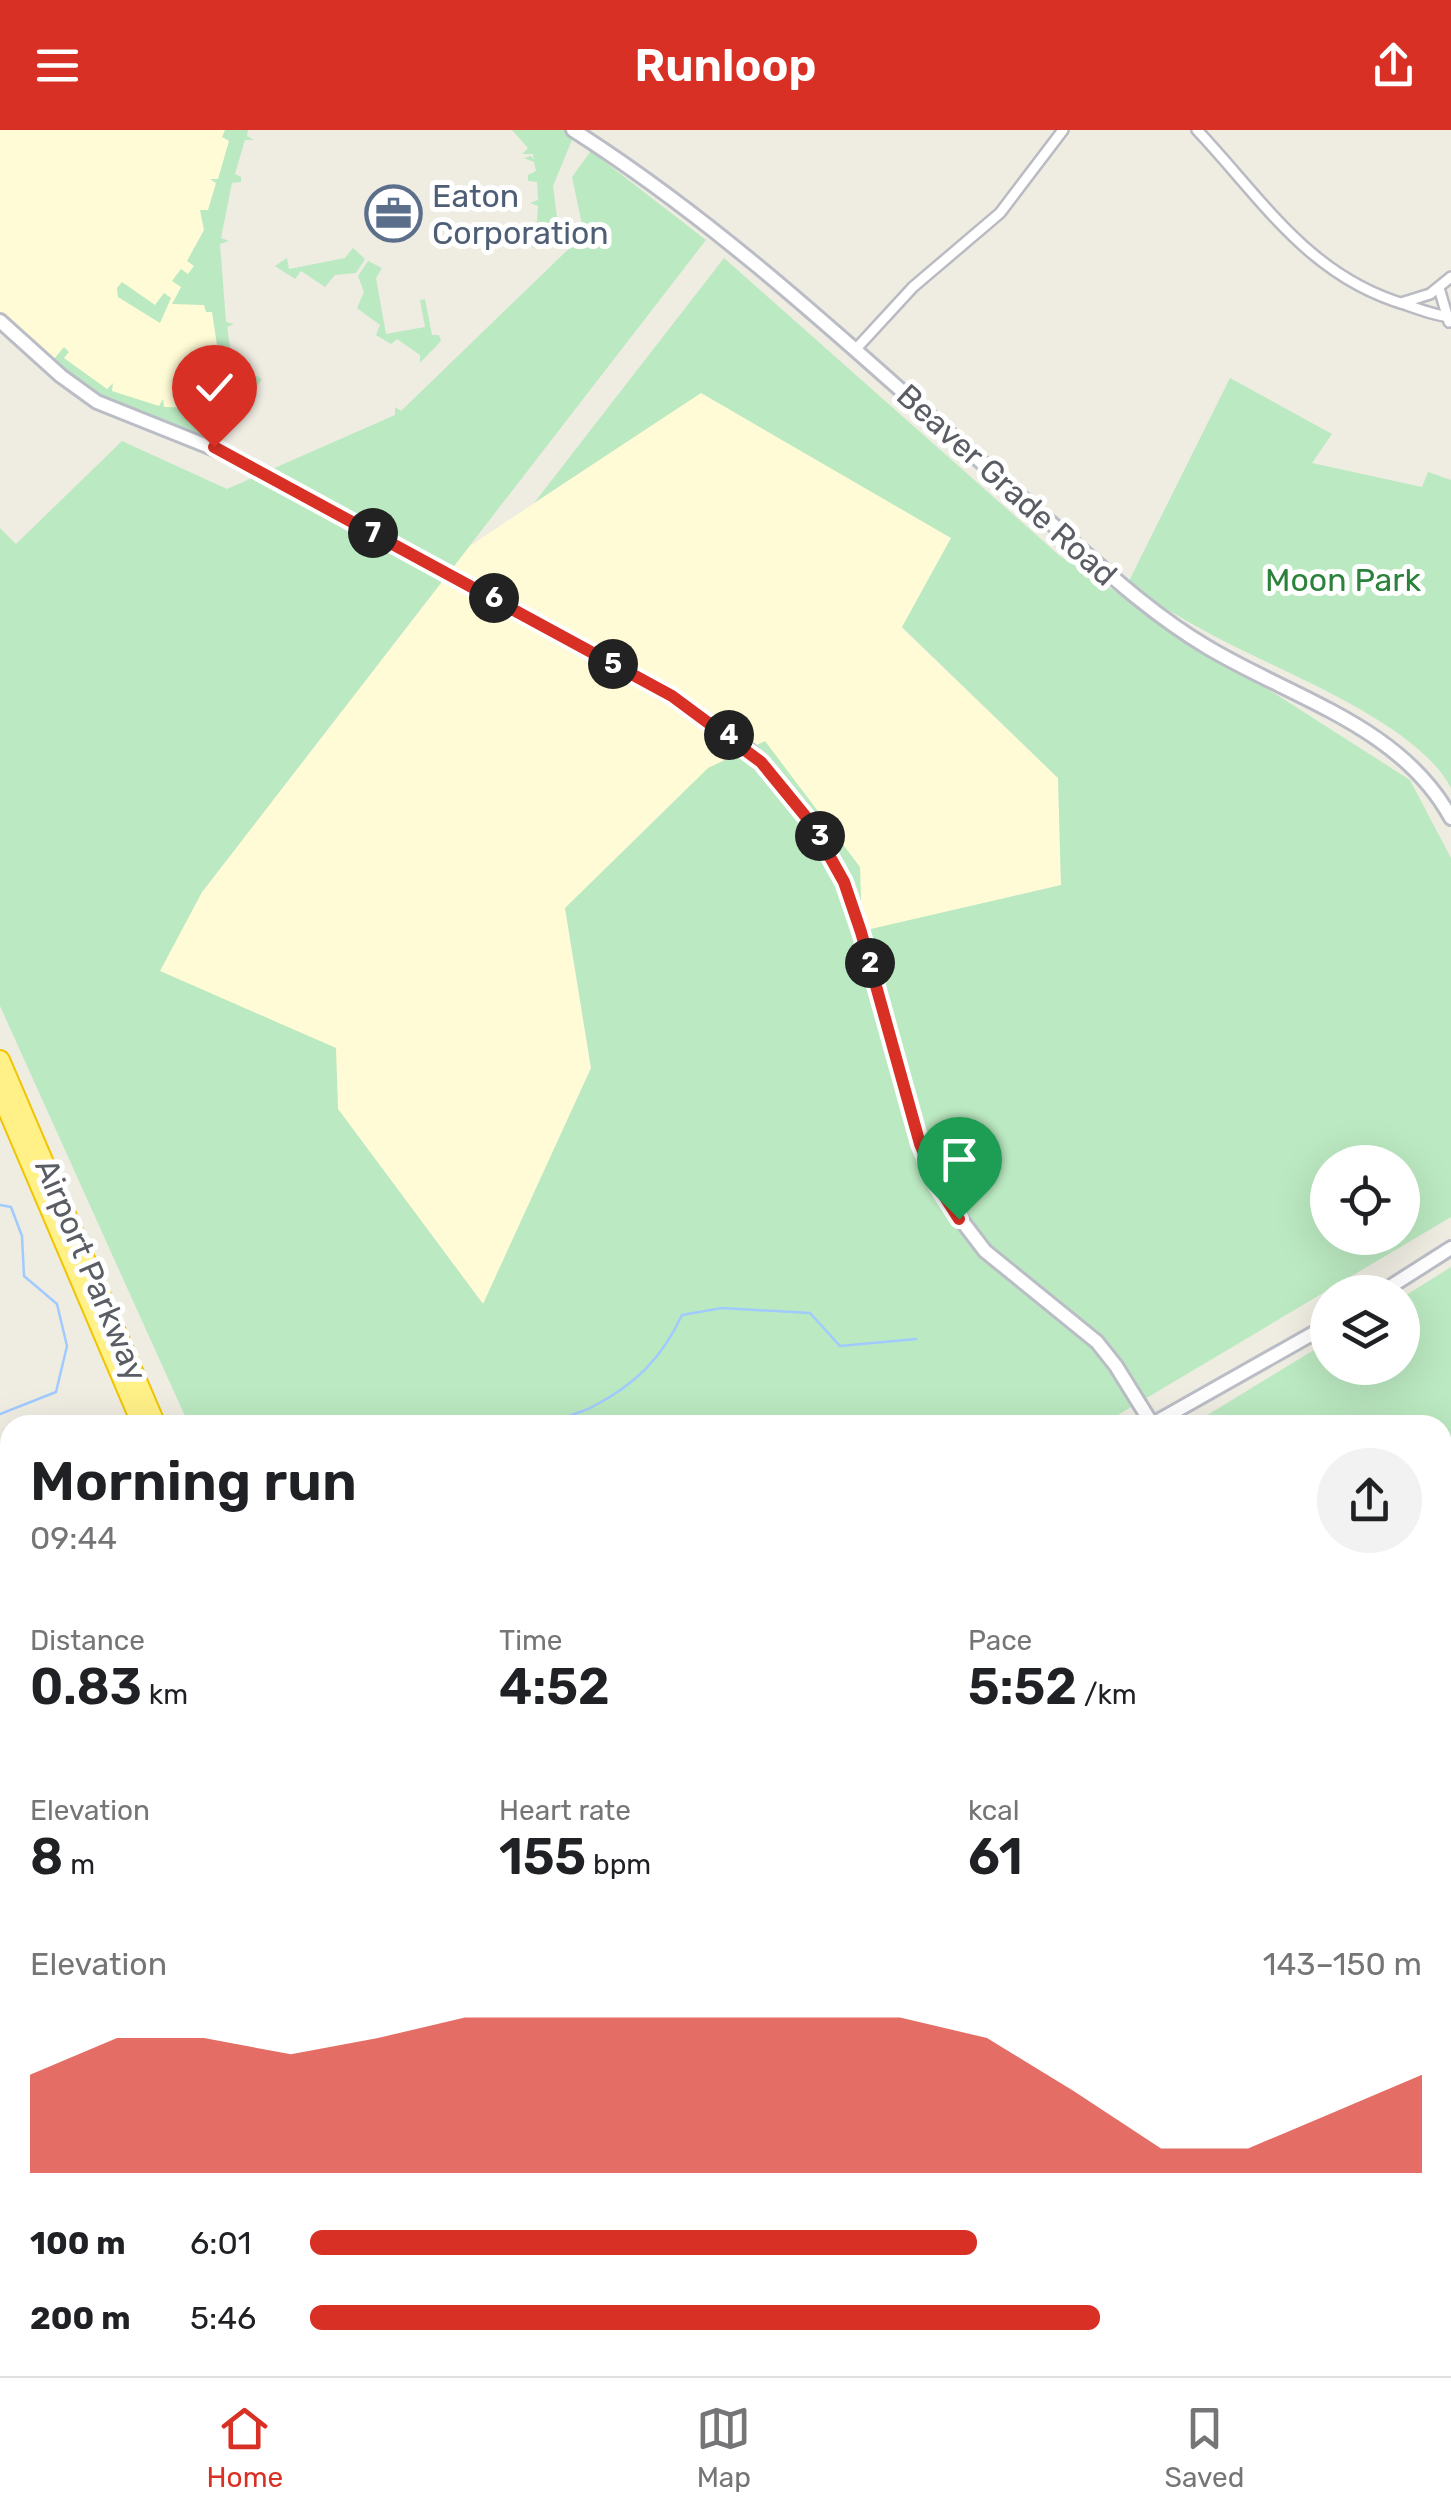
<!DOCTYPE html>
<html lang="en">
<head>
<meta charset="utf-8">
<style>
	body { margin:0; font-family:Rubik,sans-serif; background:#f2f2f2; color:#202124; height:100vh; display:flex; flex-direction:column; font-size:38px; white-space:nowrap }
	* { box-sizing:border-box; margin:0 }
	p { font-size:32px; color:#757577 }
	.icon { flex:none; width:55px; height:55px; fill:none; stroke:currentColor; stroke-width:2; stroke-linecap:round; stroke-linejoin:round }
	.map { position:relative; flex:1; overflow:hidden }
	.drawer { position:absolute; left:0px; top:1285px; width:1452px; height:962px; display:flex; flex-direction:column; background:#fff; border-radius:30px 30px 0 0; box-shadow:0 10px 40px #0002 }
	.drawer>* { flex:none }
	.fabs { position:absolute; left:1310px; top:1015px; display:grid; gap:20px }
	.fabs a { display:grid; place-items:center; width:110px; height:110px; border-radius:50%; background:#fff; box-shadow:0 10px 40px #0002; font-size:50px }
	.pin { position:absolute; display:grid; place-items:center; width:85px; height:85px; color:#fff; margin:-102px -42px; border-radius:50% 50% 50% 0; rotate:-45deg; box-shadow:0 0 10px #0007 }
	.pin .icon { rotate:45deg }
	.km { position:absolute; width:50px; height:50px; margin:-25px; border-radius:50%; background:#222; color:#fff; font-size:28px; line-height:50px; text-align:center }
	.round { display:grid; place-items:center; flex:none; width:105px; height:105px; border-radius:52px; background:#f2f2f2 }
	.overview { display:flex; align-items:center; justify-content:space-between; height:170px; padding:0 30px }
	h1 { font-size:55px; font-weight:600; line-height:75px }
	.metrics { display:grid; grid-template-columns:repeat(3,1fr); gap:15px; height:170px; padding:10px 30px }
	.metrics div { display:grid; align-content:center }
	.metrics b { font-size:50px; font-weight:600 }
	.metrics small { font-size:28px; font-weight:400 }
	.metrics p { font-size:28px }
	.chart { height:280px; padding:20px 30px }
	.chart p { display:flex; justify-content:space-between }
	.chart svg { width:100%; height:180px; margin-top:10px; fill:#d93025; opacity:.7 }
	ul { padding:0 30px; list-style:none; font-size:32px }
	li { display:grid; grid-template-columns:160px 120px 1fr; align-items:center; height:75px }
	li i { height:25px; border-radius:12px; background:#d93025 }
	header { display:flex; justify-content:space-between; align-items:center; height:130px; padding:0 30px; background:#d93025; color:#fff; font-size:45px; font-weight:600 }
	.tab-bar { display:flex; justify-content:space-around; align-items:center; height:140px; border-top:2px solid #e0e0e0; background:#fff; font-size:28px; color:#757577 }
	.tab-bar a { display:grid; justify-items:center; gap:5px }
	.tab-bar .active { color:#d93025 }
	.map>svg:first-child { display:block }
	.commercial { fill:#fffbd6 }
	.green { fill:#bbe9c1; fill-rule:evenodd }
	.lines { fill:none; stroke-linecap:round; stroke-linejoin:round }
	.stream { stroke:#a1caff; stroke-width:2.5 }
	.street-casing { stroke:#babbc2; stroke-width:14 }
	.secondary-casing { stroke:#babdc5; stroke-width:18 }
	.highway-casing { stroke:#f0c400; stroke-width:22 }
	.street { stroke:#fff; stroke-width:9 }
	.secondary { stroke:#fff; stroke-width:12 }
	.highway { stroke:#fff088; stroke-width:18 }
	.route-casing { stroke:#fff; stroke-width:20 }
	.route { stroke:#d93025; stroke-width:12 }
	.labels { text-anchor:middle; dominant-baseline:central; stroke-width:10; stroke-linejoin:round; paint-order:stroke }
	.service-label { font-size:32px; fill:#4e5e75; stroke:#fff; text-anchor:start }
	.street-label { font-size:32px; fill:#5a5d64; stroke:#fff }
	.park-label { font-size:32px; fill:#2b823a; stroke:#fff }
</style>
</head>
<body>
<header><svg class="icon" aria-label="menu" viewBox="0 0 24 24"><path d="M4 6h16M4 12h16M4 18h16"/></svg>Runloop<svg class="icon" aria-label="share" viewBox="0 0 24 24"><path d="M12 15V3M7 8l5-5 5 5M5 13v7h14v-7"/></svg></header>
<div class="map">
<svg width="1451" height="2246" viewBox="0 0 1451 2246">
	<rect width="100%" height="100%" fill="#efede2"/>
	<g class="commercial">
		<polygon points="0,0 238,0 214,98 232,284 156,286 67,249 0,182"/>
		<polygon points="701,262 951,408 902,498 1058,648 1061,755 861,802 565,778 591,938 484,1175 338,979 335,918 159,841 202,762 470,416"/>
	</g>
	<g class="green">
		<polygon points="225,0 248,0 247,6 254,10 245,10 235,44 241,47 241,52 232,53 221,108 229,111 220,114 226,192 234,194 227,197 233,237 244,236 241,244 249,250 255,245 262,249 236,289 215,311 103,269 57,236 54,229 64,217 69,222 64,228 107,259 113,253 112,261 159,276 163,269 164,277 218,278 218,270 225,267 219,227 210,227 218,222 212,182 206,182 204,175 172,174 181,157 172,151 181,139 188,144 194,136 187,131 204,100 200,80 208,80 216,53 210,49 218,49 229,11 222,7"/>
		<polygon points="512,0 564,0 572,10 553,56 558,95 534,119 527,111 536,108 538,76 530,73 538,70 537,52 528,51 528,45 536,41 534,32 524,28 531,26 534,30 533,24 522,24 528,18"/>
		<path d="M591,21L706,110L202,762L160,841L336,918L338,979L483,1174L591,938L565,778L708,638L765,611L860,737L862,801L1061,755L1058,648L902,497L951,408L701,263L534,373L724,128L1060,426L1410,650L1451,728V1087L1101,1295H189L0,876V398L16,414L122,311L227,359L395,285V277L401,281L584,104L572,47ZM1328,1032H1402V1108H1328Z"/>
		<polygon points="353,118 365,129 356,143 335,145 325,157 301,141 295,149 275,136 287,128 289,139 345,128"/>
		<polygon points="368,131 382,138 376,148 386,204 425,197 420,170 425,169 432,205 439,205 441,211 420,233 420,225 397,209 391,214 376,205 380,195 357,178 364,162 358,146"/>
		<polygon points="122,152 155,175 164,163 171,168 160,193 118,167 117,158"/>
		<path d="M1230,248L1332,304L1312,333L1422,357L1428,342L1451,350V658C1417,592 1279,541 1214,506C1184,490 1155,472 1127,455Z"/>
		<polygon points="1451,1137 1451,2135 1442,2127 1442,1295 1191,1295 1327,1212 1328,1238 1402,1238 1403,1167"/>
		<polygon points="353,2238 822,2238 832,2246 352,2246"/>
	</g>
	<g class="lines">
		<g class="stream">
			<polyline points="0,1075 11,1077 22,1106 24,1146 57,1174 67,1216 56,1262 0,1284"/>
			<path d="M559,1295C568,1283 579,1284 592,1277C635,1255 662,1228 682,1185L722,1178L810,1183L840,1216L916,1209"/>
			<polyline points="0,1432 10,1442"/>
			<polyline points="314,2238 316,2246"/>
		</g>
		<defs>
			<g id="street">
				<path d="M1197,0C1263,70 1309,147 1407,175C1421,180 1437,186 1451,187"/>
				<polyline points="1439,158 1449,192"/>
				<polyline points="1401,173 1430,164 1451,147"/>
				<polyline points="855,220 913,157 1000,83 1063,0"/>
				<polyline points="1442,2125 1451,2119"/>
				<polyline points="1442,2237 1451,2244"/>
				<polyline points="101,2238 102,2246"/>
				<polyline points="1255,2246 1268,2238"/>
			</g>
			<g id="secondary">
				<path d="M573,0C741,107 886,250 1036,380C1092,428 1143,479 1207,517C1292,568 1401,596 1451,688"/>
				<polyline points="0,191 61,246 97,272 232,326 671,566 750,621 811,693 844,752 861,802 920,1014 946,1070 985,1121 1097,1212 1116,1236 1152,1294"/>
				<polyline points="1382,1162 1451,1118"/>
				<polyline points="1151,1295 1328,1195"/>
				<polyline points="831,2238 841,2246"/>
			</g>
			<g id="highway">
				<polyline points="0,930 156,1295"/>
				<polyline points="0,962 142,1295"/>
				<polyline points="246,2238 250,2246"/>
				<polyline points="274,2238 276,2246"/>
				<polyline points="287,2238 289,2246"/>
				<polyline points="344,2246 345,2238"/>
			</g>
		</defs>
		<use href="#street" class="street-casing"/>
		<use href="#secondary" class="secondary-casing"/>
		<use href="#highway" class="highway-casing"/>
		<use href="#street" class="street"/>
		<use href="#secondary" class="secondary"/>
		<use href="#highway" class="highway"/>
	</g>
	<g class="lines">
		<defs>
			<polyline id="route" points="214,317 672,566 761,632 811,693 844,752 861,802 920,1014 938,1056 959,1089"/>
		</defs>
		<use href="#route" class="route-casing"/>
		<use href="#route" class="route"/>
	</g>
	<defs>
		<symbol id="office-ring" viewBox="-11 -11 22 22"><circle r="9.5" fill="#fff" stroke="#5c6f8a" stroke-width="1.5"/><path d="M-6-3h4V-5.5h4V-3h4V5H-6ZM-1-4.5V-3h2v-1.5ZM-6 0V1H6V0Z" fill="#5c6f8a"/></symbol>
	</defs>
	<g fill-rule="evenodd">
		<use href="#office-ring" x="362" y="52" width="63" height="63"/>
	</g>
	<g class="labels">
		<g class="service-label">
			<text x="432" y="66">Eaton<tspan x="432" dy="37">Corporation</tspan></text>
		</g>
		<g class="street-label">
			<text transform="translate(1007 355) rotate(42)">Beaver Grade Road</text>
			<text transform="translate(91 1140) rotate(67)">Airport Parkway</text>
		</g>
		<g class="park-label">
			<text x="1343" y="450">Moon Park</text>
		</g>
	</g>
</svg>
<div class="fabs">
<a><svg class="icon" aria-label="locate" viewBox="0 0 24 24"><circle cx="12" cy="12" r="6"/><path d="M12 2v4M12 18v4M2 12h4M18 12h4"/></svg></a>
<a><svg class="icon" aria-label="layers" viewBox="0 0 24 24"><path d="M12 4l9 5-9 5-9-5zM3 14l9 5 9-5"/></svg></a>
</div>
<div class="pin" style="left:959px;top:1089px;background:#1e9e55"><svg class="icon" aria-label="arrive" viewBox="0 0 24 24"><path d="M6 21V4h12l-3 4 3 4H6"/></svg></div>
<div class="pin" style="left:214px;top:317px;background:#d93025"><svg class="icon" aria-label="check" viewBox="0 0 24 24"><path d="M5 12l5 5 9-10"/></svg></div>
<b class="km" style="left:870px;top:833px">2</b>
<b class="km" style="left:820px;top:706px">3</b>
<b class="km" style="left:729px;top:605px">4</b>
<b class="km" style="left:613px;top:534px">5</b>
<b class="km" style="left:494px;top:468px">6</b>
<b class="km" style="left:373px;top:403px">7</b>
<section class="drawer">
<div class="overview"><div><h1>Morning run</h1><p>09:44</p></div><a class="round"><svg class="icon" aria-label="share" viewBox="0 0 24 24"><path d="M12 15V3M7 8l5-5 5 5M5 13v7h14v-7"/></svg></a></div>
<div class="metrics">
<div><p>Distance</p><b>0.83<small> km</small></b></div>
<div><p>Time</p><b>4:52</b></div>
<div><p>Pace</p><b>5:52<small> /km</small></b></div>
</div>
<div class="metrics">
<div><p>Elevation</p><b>8<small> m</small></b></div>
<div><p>Heart rate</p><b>155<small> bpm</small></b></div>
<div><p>kcal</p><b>61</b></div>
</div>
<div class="chart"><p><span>Elevation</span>143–150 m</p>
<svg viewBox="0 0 160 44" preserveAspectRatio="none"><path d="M0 44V20L10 11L20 11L30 15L40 11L50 6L60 6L70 6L80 6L90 6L100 6L110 11L120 24L130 38L140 38L150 29L160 20V44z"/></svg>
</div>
<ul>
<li><b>100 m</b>6:01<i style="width:60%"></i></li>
<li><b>200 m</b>5:46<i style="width:71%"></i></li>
</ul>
</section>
</div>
<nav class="tab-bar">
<a class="active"><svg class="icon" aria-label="home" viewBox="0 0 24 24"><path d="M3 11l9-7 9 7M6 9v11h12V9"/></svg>Home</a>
<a><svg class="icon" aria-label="map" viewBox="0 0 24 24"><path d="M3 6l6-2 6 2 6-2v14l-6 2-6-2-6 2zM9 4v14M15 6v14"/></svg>Map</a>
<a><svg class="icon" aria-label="saved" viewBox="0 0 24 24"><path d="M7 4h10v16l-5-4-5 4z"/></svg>Saved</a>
</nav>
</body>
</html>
